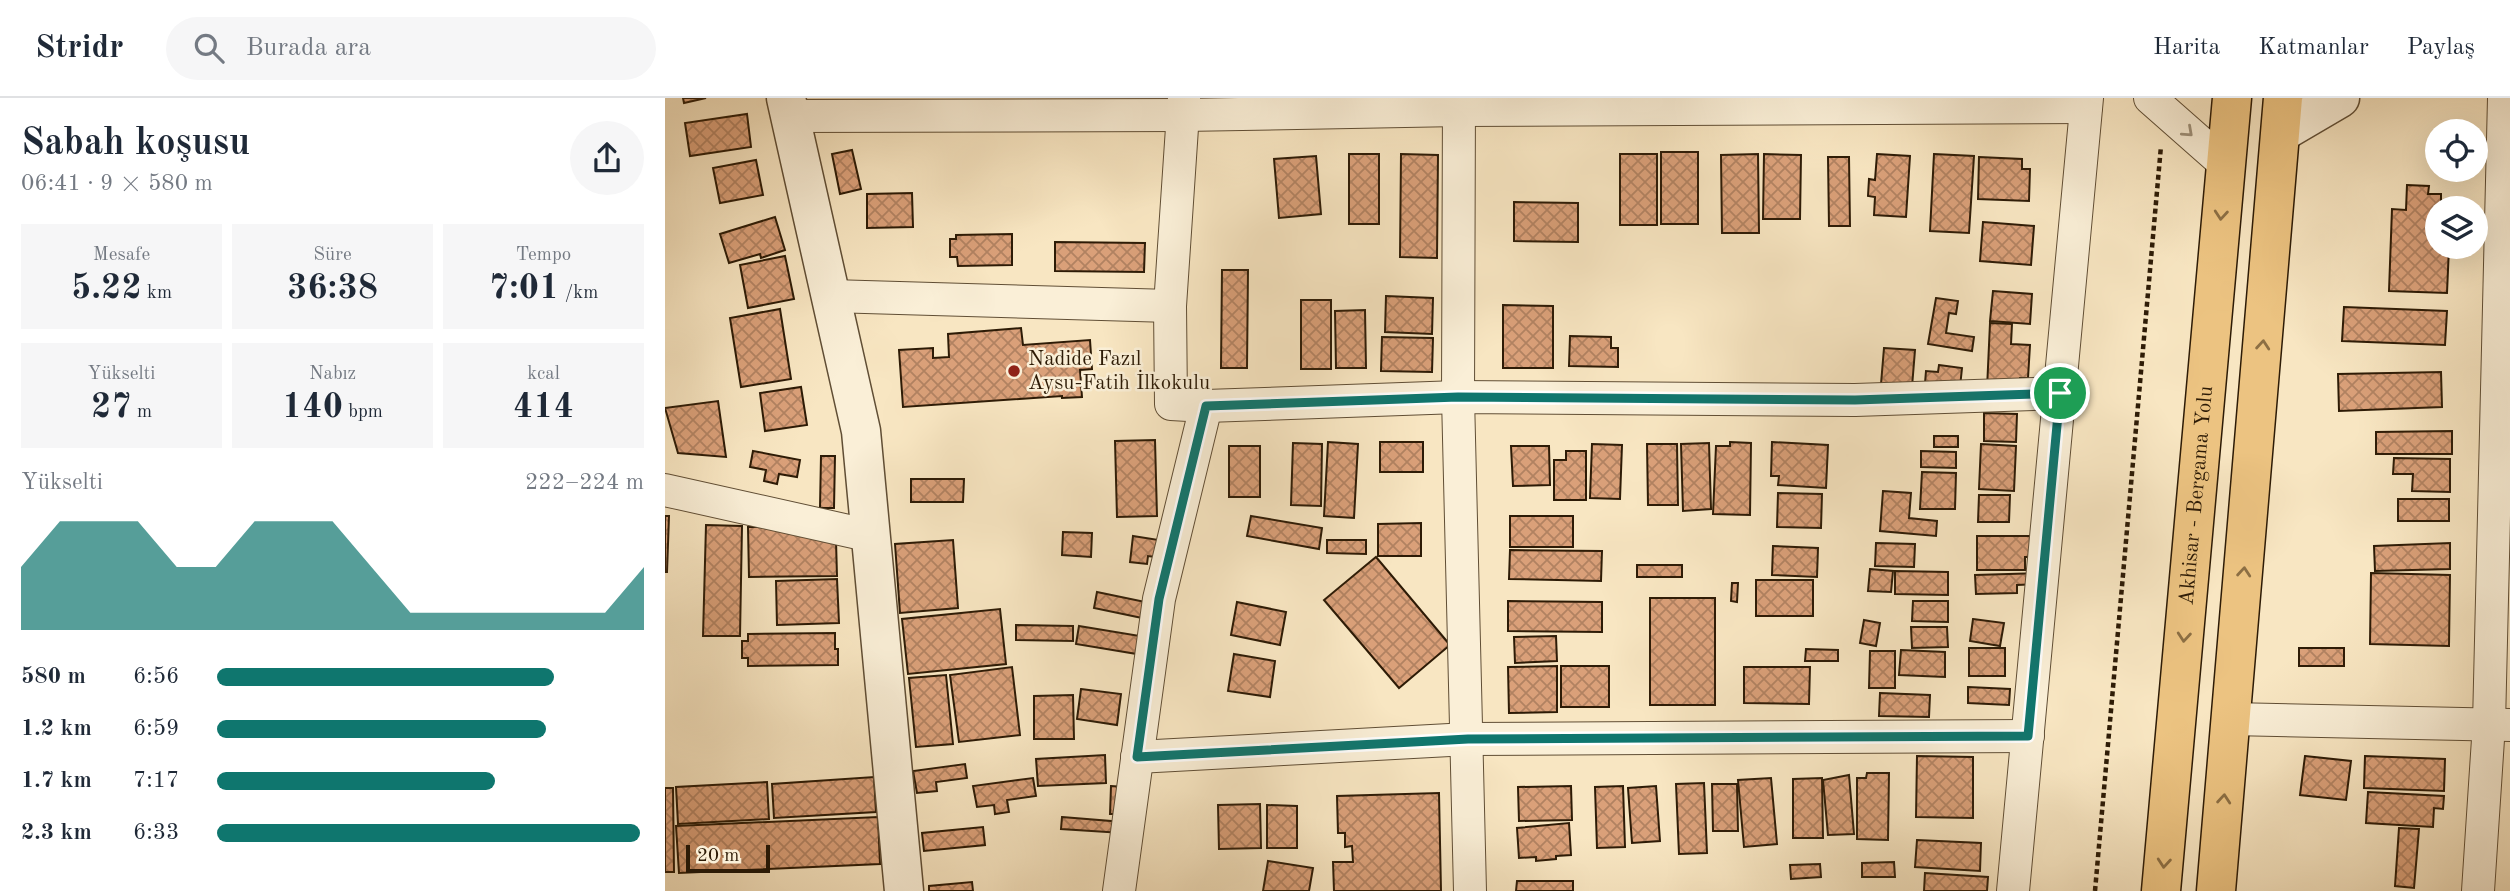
<!DOCTYPE html>
<html lang="tr">
<head>
<meta charset="utf-8">
<style>
	body { margin:0; font-family:"Old Standard TT",serif; background:#f6f6f7; color:#1f2937; height:100vh; display:flex; flex-direction:column; font-size:26px; white-space:nowrap }
	* { box-sizing:border-box; margin:0 }
	p { font-size:23px; color:#747a83 }
	.icon { flex:none; width:38px; height:38px; fill:none; stroke:currentColor; stroke-width:2; stroke-linecap:round; stroke-linejoin:round }
	.map { position:relative; flex:1; overflow:hidden }
	.sheet { display:flex; flex-direction:column; background:#fff; width:665px }
	.sheet>* { flex:none }
	.buttons { position:absolute; left:1760px; top:21px; display:grid; gap:14px }
	.buttons a { display:grid; place-items:center; width:63px; height:63px; border-radius:50%; background:#fff; box-shadow:0 7px 28px #0002; font-size:35px }
	.scale { position:absolute; left:21px; bottom:18px; width:84px; box-sizing:border-box; padding-left:7px; border:4px solid #2d1b06; border-top:0; font-size:19px; line-height:24px; white-space:nowrap; color:#2d1b06; -webkit-text-stroke:5px #faefd7; paint-order:stroke }
	.pin { position:absolute; display:grid; place-items:center; width:60px; height:60px; color:#fff; margin:-30px; border:4px solid #fff; border-radius:50%; box-shadow:0 2px 7px #0007 }
	.round { display:grid; place-items:center; flex:none; width:74px; height:74px; border-radius:37px; background:#f6f6f7 }
	.headline { display:flex; align-items:center; justify-content:space-between; height:119px; padding:0 21px }
	h1 { font-size:38px; font-weight:800; line-height:52px }
	.metrics { display:grid; grid-template-columns:repeat(3,1fr); gap:10px; height:119px; padding:7px 21px }
	.metrics div { display:grid; align-content:center; border-radius:0px; background:#f6f6f7; text-align:center }
	.metrics b { font-size:35px; font-weight:800 }
	.metrics small { font-size:19px; font-weight:400 }
	.metrics p { font-size:19px }
	.chart { height:196px; padding:14px 21px }
	.chart p { display:flex; justify-content:space-between }
	.chart svg { width:100%; height:126px; margin-top:7px; fill:#0f766e; opacity:.7 }
	ul { padding:0 21px; list-style:none; font-size:23px }
	li { display:grid; grid-template-columns:112px 84px 1fr; align-items:center; height:52px }
	li i { height:18px; border-radius:9px; background:#0f766e }
	header { display:flex; align-items:center; gap:42px; box-sizing:border-box; height:98px; padding:0 35px; background:#fff; border-bottom:2px solid #e0e1e3 }
	header strong { font-size:33px }
	nav { display:flex; gap:38px; margin-inline-start:auto; font-size:24px }
	.search { width:490px; height:63px; background:#f6f6f7; display:flex; align-items:center; gap:18px; box-sizing:border-box; padding:0 24px; border-radius:38px; color:#747a83; font-size:26px }
	main { display:flex; flex:1; min-height:0 }
	.map>svg:first-child { display:block }
	.building { fill:url(#building-cross-hatch); stroke:#2d1b06; stroke-width:2 }
	.lines { fill:none; stroke-linecap:round; stroke-linejoin:round }
	.minor-casing { stroke:#604e35; stroke-width:34 }
	.tertiary-casing { stroke:#604e35; stroke-width:41 }
	.primary-casing { stroke:#2d1b06; stroke-width:41 }
	.path { stroke:#2d1b06; stroke-width:4.5; stroke-dasharray:5 3.5; stroke-linecap:butt }
	.minor { stroke:#faefd7; stroke-width:32 }
	.tertiary { stroke:#faefd7; stroke-width:38 }
	.primary { stroke:#ecc381; stroke-width:38 }
	.oneway { stroke:#9e9079 }
	.oneway2 { stroke:#8c6f44 }
	.route-casing { stroke:#fff; stroke-width:14 }
	.route { stroke:#0f766e; stroke-width:9 }
	.poi-dot { fill:#8f2418; stroke:#faefd7; stroke-width:2.5 }
	.labels { text-anchor:middle; dominant-baseline:central; stroke-width:5; stroke-linejoin:round; paint-order:stroke }
	.poi-label { font-size:21px; fill:#2d1b06; stroke:#faefd7; text-anchor:start }
	.street-label { font-size:21px; fill:#2d1b06; stroke:#faefd7 }
</style>
</head>
<body>
<header>
<strong>Stridr</strong>
<div class="search"><svg class="icon" aria-label="search" viewBox="0 0 24 24"><circle cx="10" cy="10" r="6"/><path d="M15 15l6 6"/></svg>Burada ara</div>
<nav><a>Harita</a><a>Katmanlar</a><a>Paylaş</a></nav>
</header>
<main>
<section class="sheet">
<div class="headline"><div><h1>Sabah koşusu</h1><p>06:41 · 9 × 580 m</p></div><a class="round"><svg class="icon" aria-label="share" viewBox="0 0 24 24"><path d="M12 15V3M7 8l5-5 5 5M5 13v7h14v-7"/></svg></a></div>
<div class="metrics">
<div><p>Mesafe</p><b>5.22<small> km</small></b></div>
<div><p>Süre</p><b>36:38</b></div>
<div><p>Tempo</p><b>7:01<small> /km</small></b></div>
</div>
<div class="metrics">
<div><p>Yükselti</p><b>27<small> m</small></b></div>
<div><p>Nabız</p><b>140<small> bpm</small></b></div>
<div><p>kcal</p><b>414</b></div>
</div>
<div class="chart"><p><span>Yükselti</span>222–224 m</p>
<svg viewBox="0 0 160 44" preserveAspectRatio="none"><path d="M0 44V22L10 6L20 6L30 6L40 22L50 22L60 6L70 6L80 6L90 22L100 38L110 38L120 38L130 38L140 38L150 38L160 22V44z"/></svg>
</div>
<ul>
<li><b>580 m</b>6:56<i style="width:79%"></i></li>
<li><b>1.2 km</b>6:59<i style="width:77%"></i></li>
<li><b>1.7 km</b>7:17<i style="width:65%"></i></li>
<li><b>2.3 km</b>6:33<i style="width:99%"></i></li>
</ul>
</section>
<div class="map">
<svg width="1845" height="793" viewBox="0 0 1845 793">
	<defs>
		<pattern id="building-cross-hatch" width="8" height="8" patternUnits="userSpaceOnUse" patternTransform="scale(1.75)"><rect width="8" height="8" fill="#daa079"/><path d="M0 0l8 8M0 8l8-8" fill="none" stroke="#b18261"/></pattern>
	</defs>
	<rect width="100%" height="100%" fill="#f8e6c2"/>
	<filter id="stains"><feTurbulence type="fractalNoise" baseFrequency=".00286" numOctaves="4"/><feColorMatrix values="0 0 0 0 .2 0 0 0 0 .09 0 0 0 0 .02 0 0 0 .5 -.17"/></filter>
	<radialGradient id="worn" r=".72"><stop offset=".6" stop-color="#630" stop-opacity="0"/><stop offset="1" stop-color="#630" stop-opacity=".3"/></radialGradient>
	<g class="building">
		<polygon points="18,0 41,0 19,5"/>
		<polygon points="82,16 86,49 25,58 20,25"/>
		<polygon points="187,52 196,91 175,96 167,56"/>
		<rect x="996" y="54" width="37" height="72"/>
		<rect x="684" y="56" width="30" height="70"/>
		<polygon points="736,56 773,57 772,160 735,159"/>
		<rect x="955" y="56" width="37" height="71"/>
		<polygon points="1093,56 1094,135 1057,135 1056,57"/>
		<polygon points="1099,56 1136,57 1135,121 1098,121"/>
		<polygon points="1212,56 1245,58 1241,119 1209,117 1210,99 1203,98 1204,81 1210,82"/>
		<polygon points="1269,56 1309,58 1304,135 1265,133"/>
		<polygon points="651,58 656,116 614,120 609,61"/>
		<polygon points="1163,59 1184,59 1185,128 1164,128"/>
		<polygon points="1314,59 1357,61 1357,71 1365,71 1364,103 1313,101"/>
		<polygon points="91,62 98,97 55,105 48,70"/>
		<polygon points="1742,87 1764,88 1763,96 1776,96 1776,110 1773,110 1773,149 1784,149 1782,195 1724,193 1727,111 1741,112"/>
		<polygon points="247,95 248,129 202,130 202,96"/>
		<polygon points="849,104 913,105 913,144 849,143"/>
		<polygon points="110,119 120,152 96,160 95,156 64,165 55,136"/>
		<polygon points="1318,124 1369,128 1366,167 1315,163"/>
		<polygon points="347,136 347,167 293,168 292,159 285,159 285,141 291,141 291,137"/>
		<polygon points="390,144 480,145 479,174 390,173"/>
		<polygon points="120,158 129,201 83,210 75,167"/>
		<polygon points="557,172 583,172 582,270 556,270"/>
		<polygon points="1328,193 1367,196 1365,226 1325,223"/>
		<polygon points="721,198 768,200 767,236 720,234"/>
		<polygon points="1271,200 1293,203 1291,216 1284,215 1281,235 1309,239 1307,253 1263,246"/>
		<rect x="636" y="202" width="30" height="69"/>
		<polygon points="838,207 888,208 888,270 838,270"/>
		<polygon points="1679,209 1782,213 1780,247 1677,243"/>
		<polygon points="115,211 126,281 76,289 65,220"/>
		<polygon points="700,212 701,270 671,270 670,213"/>
		<polygon points="1325,225 1347,226 1346,246 1365,247 1363,280 1355,280 1354,292 1322,291"/>
		<polygon points="356,230 358,247 425,242 427,271 415,272 417,299 397,300 397,298 238,309 234,252 268,250 268,260 284,259 283,236"/>
		<polygon points="905,238 946,239 946,250 953,250 953,269 904,268"/>
		<polygon points="717,239 768,240 767,274 716,273"/>
		<polygon points="1219,250 1250,252 1247,289 1216,286"/>
		<polygon points="1274,267 1297,270 1295,289 1260,285 1261,273 1273,274"/>
		<polygon points="1776,274 1777,309 1674,313 1673,276"/>
		<polygon points="136,289 142,327 100,333 95,295"/>
		<polygon points="53,303 61,359 13,355 0,310"/>
		<polygon points="1319,315 1352,316 1351,344 1319,343"/>
		<polygon points="1787,333 1787,356 1711,356 1711,334"/>
		<rect x="1269" y="338" width="24" height="11"/>
		<polygon points="490,342 492,418 452,419 450,343"/>
		<polygon points="663,344 693,346 689,420 659,418"/>
		<rect x="715" y="344" width="43" height="30"/>
		<polygon points="1065,344 1086,345 1085,417 1048,416 1051,348 1065,348"/>
		<polygon points="1107,344 1163,347 1161,390 1113,387 1114,378 1106,378"/>
		<polygon points="628,345 657,346 656,408 626,407"/>
		<polygon points="1044,345 1046,411 1018,413 1016,346"/>
		<polygon points="927,346 957,347 955,401 925,400"/>
		<polygon points="982,346 1012,346 1013,407 983,407"/>
		<polygon points="1316,346 1351,348 1349,393 1314,391"/>
		<rect x="564" y="348" width="31" height="51"/>
		<polygon points="846,348 884,348 885,387 848,388"/>
		<polygon points="88,353 135,362 132,379 114,376 112,386 99,383 101,372 85,369"/>
		<polygon points="901,353 921,353 921,402 889,402 889,362 901,362"/>
		<polygon points="1256,353 1291,354 1291,370 1256,369"/>
		<polygon points="156,358 170,358 169,410 155,410"/>
		<polygon points="1729,360 1785,361 1785,394 1747,393 1748,376 1728,376"/>
		<polygon points="1257,374 1291,375 1290,411 1255,411"/>
		<polygon points="246,381 299,381 298,404 246,404"/>
		<polygon points="1218,393 1246,395 1244,420 1272,423 1271,438 1215,433"/>
		<polygon points="1113,395 1157,396 1156,430 1112,429"/>
		<polygon points="1314,397 1345,397 1344,424 1313,424"/>
		<rect x="1733" y="401" width="51" height="22"/>
		<polygon points="0,418 4,418 2,474 0,474"/>
		<polygon points="586,418 657,430 654,451 582,438"/>
		<rect x="845" y="418" width="63" height="31"/>
		<polygon points="756,425 756,458 713,458 713,426"/>
		<polygon points="41,427 77,428 75,538 38,538"/>
		<polygon points="83,429 126,429 171,443 172,478 84,479"/>
		<polygon points="398,434 427,435 426,459 397,457"/>
		<polygon points="468,438 500,443 498,460 483,458 482,466 465,464"/>
		<polygon points="1312,438 1368,438 1369,459 1360,459 1360,472 1312,472"/>
		<polygon points="288,442 293,510 235,515 230,446"/>
		<polygon points="662,442 701,442 701,456 662,455"/>
		<polygon points="1211,445 1250,446 1249,469 1210,468"/>
		<polygon points="1785,445 1785,471 1710,473 1709,448"/>
		<polygon points="1108,448 1153,450 1152,479 1107,477"/>
		<polygon points="845,452 937,453 936,483 844,481"/>
		<polygon points="711,459 785,547 734,590 659,502"/>
		<rect x="972" y="467" width="45" height="12"/>
		<polygon points="1205,471 1228,473 1226,494 1203,493"/>
		<polygon points="1230,473 1283,474 1283,497 1230,496"/>
		<polygon points="1373,475 1373,486 1352,487 1352,495 1311,496 1310,477"/>
		<polygon points="1706,475 1785,477 1784,548 1705,546"/>
		<polygon points="172,481 174,525 112,527 111,483"/>
		<rect x="1091" y="482" width="57" height="36"/>
		<polygon points="1067,485 1073,485 1072,504 1066,503"/>
		<polygon points="432,494 485,505 482,521 429,510"/>
		<rect x="985" y="500" width="65" height="107"/>
		<polygon points="843,503 937,504 937,534 843,533"/>
		<polygon points="1248,503 1283,503 1283,524 1247,523"/>
		<polygon points="572,504 621,514 615,547 566,537"/>
		<polygon points="335,511 341,566 243,576 237,521"/>
		<polygon points="1308,521 1339,525 1335,548 1305,543"/>
		<polygon points="1199,522 1215,525 1211,548 1195,545"/>
		<polygon points="351,527 408,528 408,543 351,542"/>
		<polygon points="414,528 481,539 478,557 411,546"/>
		<polygon points="1246,529 1282,529 1283,549 1247,550"/>
		<polygon points="170,535 170,551 173,551 173,567 83,568 83,560 77,560 77,543 83,543 83,536"/>
		<polygon points="891,538 892,563 850,565 849,539"/>
		<rect x="1304" y="550" width="36" height="28"/>
		<rect x="1634" y="550" width="45" height="18"/>
		<polygon points="1141,551 1173,552 1173,563 1140,563"/>
		<polygon points="1236,552 1280,554 1280,579 1234,577"/>
		<polygon points="1205,553 1230,553 1230,590 1204,590"/>
		<polygon points="569,556 610,563 605,599 563,593"/>
		<polygon points="892,568 892,614 844,615 843,569"/>
		<rect x="896" y="568" width="48" height="41"/>
		<polygon points="347,569 355,637 294,644 285,577"/>
		<polygon points="1079,569 1145,569 1144,606 1079,605"/>
		<polygon points="281,577 288,646 251,649 244,580"/>
		<polygon points="1303,589 1345,591 1344,607 1303,605"/>
		<polygon points="416,591 456,596 452,627 412,621"/>
		<polygon points="1215,595 1265,597 1264,619 1214,618"/>
		<polygon points="408,597 409,641 369,641 369,598"/>
		<polygon points="440,657 441,685 373,688 371,661"/>
		<polygon points="1252,658 1308,659 1308,720 1251,719"/>
		<polygon points="1640,658 1686,663 1681,702 1635,697"/>
		<polygon points="1700,658 1780,661 1779,693 1699,690"/>
		<polygon points="300,666 302,680 271,684 272,693 252,695 248,673"/>
		<polygon points="1202,675 1224,675 1223,742 1192,741 1192,680 1201,680"/>
		<polygon points="1184,677 1189,736 1163,737 1158,682"/>
		<polygon points="209,679 211,714 109,720 107,686"/>
		<polygon points="368,680 371,698 342,702 344,714 330,716 329,707 312,709 308,688"/>
		<polygon points="1106,680 1112,746 1079,749 1073,682"/>
		<polygon points="1157,680 1158,740 1128,740 1128,681"/>
		<polygon points="102,684 104,721 13,726 11,689"/>
		<polygon points="1039,685 1042,755 1014,756 1011,686"/>
		<polygon points="1047,686 1072,686 1073,733 1048,733"/>
		<polygon points="446,688 459,689 457,716 445,716"/>
		<polygon points="906,688 907,722 854,723 853,689"/>
		<polygon points="958,688 960,749 932,750 930,689"/>
		<polygon points="991,688 995,743 967,745 963,690"/>
		<polygon points="0,690 8,690 9,774 0,774"/>
		<polygon points="1703,694 1779,698 1778,711 1769,710 1768,729 1701,725"/>
		<polygon points="774,695 776,793 669,793 668,764 688,764 687,748 680,749 680,735 673,735 672,698"/>
		<polygon points="595,706 596,750 554,751 553,707"/>
		<polygon points="602,707 632,708 632,750 602,750"/>
		<polygon points="213,719 215,766 14,775 11,728"/>
		<polygon points="397,719 458,724 457,735 396,731"/>
		<polygon points="904,725 906,757 891,758 891,761 871,763 871,759 854,760 852,730"/>
		<polygon points="318,729 320,747 259,753 257,735"/>
		<polygon points="1734,730 1754,731 1749,790 1730,788"/>
		<polygon points="1252,742 1316,745 1315,773 1250,769"/>
		<polygon points="603,763 648,770 644,793 598,793"/>
		<polygon points="1229,764 1230,779 1197,779 1197,765"/>
		<polygon points="1155,766 1156,779 1126,781 1125,767"/>
		<polygon points="1260,775 1323,779 1322,793 1259,793"/>
		<polygon points="852,783 908,783 908,793 851,793"/>
		<polygon points="307,784 308,793 264,793 264,788"/>
	</g>
	<g class="lines">
		<defs>
			<g id="minor">
				<polyline points="519,0 505,208 506,306 541,308 793,299 1190,302 1395,295"/>
				<polyline points="794,0 793,299 805,793"/>
				<polyline points="1485,0 1561,67"/>
				<polyline points="125,18 518,17 794,12 1421,9"/>
				<polyline points="166,198 505,208"/>
				<polyline points="0,392 206,438"/>
				<polyline points="1566,621 1845,627"/>
				<polyline points="472,659 803,641 1363,638"/>
				<polyline points="454,793 494,501 541,308"/>
				<polyline points="1348,793 1422,0"/>
				<polyline points="1813,793 1824,626 1839,0"/>
			</g>
			<g id="tertiary">
				<polyline points="121,0 196,333 239,793"/>
				<polyline points="1617,34 1675,0"/>
			</g>
			<g id="primary">
				<path id="s1" d="M1496,793L1567,0"/>
				<polyline points="1551,793 1618,0"/>
			</g>
		</defs>
		<use href="#minor" class="minor-casing"/>
		<use href="#tertiary" class="tertiary-casing"/>
		<use href="#primary" class="primary-casing"/>
		<polyline class="path" points="1430,793 1496,48"/>
		<use href="#minor" class="minor"/>
		<use href="#tertiary" class="tertiary"/>
		<use href="#primary" class="primary"/>
	</g>
	<defs><path id="oneway-chevron" d="M-2-3.5L2.5 0L-2 3.5" fill="none" stroke-width="1.6" stroke-linecap="round" stroke-linejoin="round" transform="scale(1.75)"/></defs>
	<use class="oneway" href="#oneway-chevron" transform="translate(1523 34) rotate(42)"/>
	<g class="oneway2">
		<use href="#oneway-chevron" transform="translate(1556 117) rotate(95)"/>
		<use href="#oneway-chevron" transform="translate(1598 247) rotate(-85)"/>
		<use href="#oneway-chevron" transform="translate(1579 474) rotate(-85)"/>
		<use href="#oneway-chevron" transform="translate(1519 539) rotate(95)"/>
		<use href="#oneway-chevron" transform="translate(1559 701) rotate(-85)"/>
		<use href="#oneway-chevron" transform="translate(1499 765) rotate(95)"/>
	</g>
	<g class="lines">
		<defs>
			<polygon id="route" points="1395,295 1363,638 803,641 472,659 494,501 541,308 793,299 1190,302"/>
		</defs>
		<use href="#route" class="route-casing"/>
		<use href="#route" class="route"/>
	</g>
	<circle class="poi-dot" cx="349" cy="273" r="7"/>
	<g class="labels">
		<g class="poi-label">
			<text x="363" y="261">Nadide Fazıl<tspan x="363" dy="24">Aysu-Fatih İlkokulu</tspan></text>
		</g>
		<g class="street-label">
			<text stroke="none"><textPath href="#s1" startOffset="397">Akhisar - Bergama Yolu</textPath></text>
		</g>
	</g>
	<rect width="100%" height="100%" filter="url(#stains)"/>
	<rect width="100%" height="100%" fill="url(#worn)"/>
</svg>
<div class="buttons">
<a><svg class="icon" aria-label="locate" viewBox="0 0 24 24"><circle cx="12" cy="12" r="6"/><path d="M12 2v4M12 18v4M2 12h4M18 12h4"/></svg></a>
<a><svg class="icon" aria-label="layers" viewBox="0 0 24 24"><path d="M12 4l9 5-9 5-9-5zM3 14l9 5 9-5"/></svg></a>
</div>
<div class="scale">20 m</div>
<div class="pin" style="left:1395px;top:295px;background:#1e9e55"><svg class="icon" aria-label="arrive" viewBox="0 0 24 24"><path d="M6 21V4h12l-3 4 3 4H6"/></svg></div>
</div>
</main>
</body>
</html>
